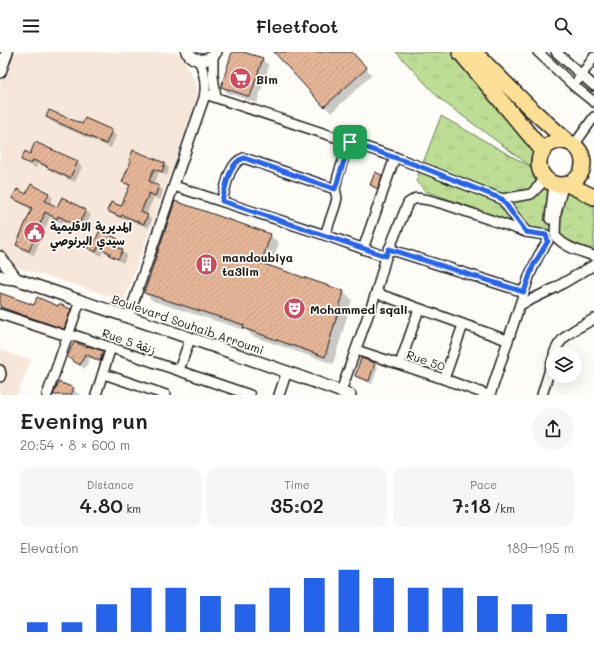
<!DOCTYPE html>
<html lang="en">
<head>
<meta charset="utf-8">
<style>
	body { margin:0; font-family:Mali,"Playpen Sans Arabic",sans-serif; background:#f6f6f6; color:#222; height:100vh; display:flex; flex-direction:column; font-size:15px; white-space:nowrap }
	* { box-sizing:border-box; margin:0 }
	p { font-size:13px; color:#767676 }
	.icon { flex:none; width:22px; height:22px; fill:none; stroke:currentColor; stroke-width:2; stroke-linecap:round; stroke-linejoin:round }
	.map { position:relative; height:343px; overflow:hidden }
	.details { display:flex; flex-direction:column; background:#fff; flex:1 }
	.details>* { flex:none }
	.tools { position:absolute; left:546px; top:295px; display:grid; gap:8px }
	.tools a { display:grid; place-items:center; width:36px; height:36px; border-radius:50%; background:#fff; box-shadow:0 4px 16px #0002; font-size:20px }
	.pin { position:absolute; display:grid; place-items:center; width:34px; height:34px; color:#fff; margin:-17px; border-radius:8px; box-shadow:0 2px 6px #0006 }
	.round { display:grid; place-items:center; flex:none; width:42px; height:42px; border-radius:21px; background:#f6f6f6 }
	.overview { display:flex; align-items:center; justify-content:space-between; height:68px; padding:0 20px }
	h1 { font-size:22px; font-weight:600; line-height:30px }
	.figures { display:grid; grid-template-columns:repeat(3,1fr); gap:6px; height:68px; padding:4px 20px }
	.figures div { display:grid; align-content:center; border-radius:10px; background:#f6f6f6; text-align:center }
	.figures b { font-size:20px; font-weight:600 }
	.figures small { font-size:11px; font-weight:400 }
	.figures p { font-size:11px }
	.chart { height:112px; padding:8px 20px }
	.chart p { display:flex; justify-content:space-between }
	.chart svg { width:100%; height:72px; margin-top:4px; stroke:#2563eb; stroke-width:6 }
	header { display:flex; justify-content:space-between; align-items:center; height:52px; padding:0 20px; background:#fff; font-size:18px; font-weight:600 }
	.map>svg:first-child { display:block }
	.built { fill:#f6e7da }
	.grass { fill:url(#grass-tufts); stroke:#6c7c58 }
	.shadow { fill:#0003 }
	.building { fill:url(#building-hatch); stroke:#1c1c1c }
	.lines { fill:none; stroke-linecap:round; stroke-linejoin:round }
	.minor-casing { stroke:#1c1c1c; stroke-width:12 }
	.tertiary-casing { stroke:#1c1c1c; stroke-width:14 }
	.primary-casing { stroke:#1c1c1c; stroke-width:18 }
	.minor { stroke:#fdfcf7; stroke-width:9 }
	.tertiary { stroke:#fdfcf7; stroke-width:11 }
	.primary { stroke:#fbdf96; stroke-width:15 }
	.route-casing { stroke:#fff; stroke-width:8 }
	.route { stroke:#2563eb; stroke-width:5 }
	.labels { text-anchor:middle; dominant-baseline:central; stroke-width:3.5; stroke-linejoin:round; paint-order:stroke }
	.poi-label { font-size:12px; font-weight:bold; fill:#1c1c1c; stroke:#fdfcf7; text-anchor:start }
	.street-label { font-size:12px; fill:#1c1c1c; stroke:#fdfcf7 }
</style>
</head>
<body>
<header><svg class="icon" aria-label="menu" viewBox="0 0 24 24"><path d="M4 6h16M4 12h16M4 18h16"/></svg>Fleetfoot<svg class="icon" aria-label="search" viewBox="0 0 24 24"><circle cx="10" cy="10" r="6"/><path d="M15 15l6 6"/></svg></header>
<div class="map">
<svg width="594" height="343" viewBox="0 0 594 343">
	<defs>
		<pattern id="grass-tufts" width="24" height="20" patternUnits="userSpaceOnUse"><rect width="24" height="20" fill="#bddd95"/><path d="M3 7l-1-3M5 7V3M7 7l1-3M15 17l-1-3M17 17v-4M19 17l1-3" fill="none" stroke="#a2bd80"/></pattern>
		<pattern id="building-hatch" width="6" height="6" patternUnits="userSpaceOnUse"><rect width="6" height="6" fill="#e6b597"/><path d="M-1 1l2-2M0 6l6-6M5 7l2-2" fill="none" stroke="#c59b82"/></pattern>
	</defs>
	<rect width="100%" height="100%" fill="#fdfcf7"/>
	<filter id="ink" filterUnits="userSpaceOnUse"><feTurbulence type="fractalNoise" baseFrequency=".025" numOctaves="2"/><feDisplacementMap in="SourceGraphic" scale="8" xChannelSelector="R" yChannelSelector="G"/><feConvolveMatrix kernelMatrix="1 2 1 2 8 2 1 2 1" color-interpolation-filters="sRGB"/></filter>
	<g filter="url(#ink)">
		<g class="built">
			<polygon points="10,0 175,0 181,2 198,36 197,50 124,248 13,214 0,198 0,31"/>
			<polygon points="0,298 31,308 17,343 0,343"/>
		</g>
		<polygon class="grass" points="396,0 450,0 463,13 546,110 544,114 544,123 594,152 594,201 575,192 425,139 416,129 441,64 536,118 441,48"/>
		<g class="shadow">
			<polygon points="233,0 240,0 262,7 269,14 257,51 228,41 222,35"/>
			<polygon points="275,0 351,0 372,23 331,61"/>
			<polygon points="47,65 82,74 85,68 111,79 116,84 111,96 52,70"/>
			<polygon points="134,99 165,112 169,116 167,124 159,120 154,132 159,134 163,139 160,148 154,145 146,163 152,168 148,176 127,167 126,169 113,163 109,159 121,155 130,135 123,129 132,109"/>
			<polygon points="31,103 77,110 82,115 75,130 52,120 48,116 38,112 36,116 27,112 23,108"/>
			<polygon points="376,121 382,124 385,127 381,139 374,136 371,133"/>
			<polygon points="48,142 53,146 50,152 57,156 62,146 86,159 91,163 83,179 63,169 62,171 50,165 34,203 22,198 17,193 32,158 18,150 13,146"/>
			<polygon points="101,180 118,188 123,193 120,198 127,203 123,211 103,199 101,204 92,199 87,195 96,190"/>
			<polygon points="270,183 279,191 270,215 343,240 352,248 333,312 252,284 248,279 153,249 145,241"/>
			<polygon points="0,242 34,255 59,255 70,258 77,264 70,282 0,259"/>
			<polygon points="89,295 103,300 108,305 105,313 90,306 85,317 73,309 68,304"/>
			<polygon points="362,307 375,312 378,315 372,332 359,327 356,324"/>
			<polygon points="73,337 77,341 83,343 55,343"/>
		</g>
		<g class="building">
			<polygon points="232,0 243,0 263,6 250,45 221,35"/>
			<polygon points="274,0 352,0 367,16 324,55"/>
			<polygon points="49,58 82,72 85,66 112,78 106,92 46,65"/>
			<polygon points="35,90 78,109 70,126 46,115 47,114 33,108 31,112 21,108 25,99 30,102"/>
			<polygon points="133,98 165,111 162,120 154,117 149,129 159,134 155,144 149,141 141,160 148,163 144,172 122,163 121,165 107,159 111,150 121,154 130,133 122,130 131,109 129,108"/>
			<polygon points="375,120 382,123 378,137 370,133"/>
			<polygon points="31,132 49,141 45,149 57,155 62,145 86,158 78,174 58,164 57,167 45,160 29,199 16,193 32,156 12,146 17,137 26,142"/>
			<polygon points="175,149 271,182 261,211 344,239 325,305 243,276 244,273 144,241"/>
			<polygon points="100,178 118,187 115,194 123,198 118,207 109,203 110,201 98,195 96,200 86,195 90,187 95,189"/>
			<polygon points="0,241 34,253 37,245 58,254 59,252 71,257 64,277 0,255"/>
			<polygon points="74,290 87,295 88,294 103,299 100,309 85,302 80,313 73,309 73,308 67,305"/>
			<polygon points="361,306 375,311 369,329 355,324"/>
			<polygon points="59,330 74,336 71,343 53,343"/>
		</g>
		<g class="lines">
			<defs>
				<g id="minor">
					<polyline points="538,0 574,34 594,50"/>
					<polyline points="556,0 594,34"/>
					<polyline points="213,4 213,24 216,45"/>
					<polyline points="578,28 594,5"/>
					<polyline points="205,42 395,105 502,147 531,142 540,133 544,125"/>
					<polyline points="574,93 594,65"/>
					<polyline points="174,134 325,183 386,205"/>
					<polyline points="502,147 526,180"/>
					<path d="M222,149C226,136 228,111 244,106L335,137"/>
					<polyline points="550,167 554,132"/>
					<polyline points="555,182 556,161 563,134"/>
					<polyline points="325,183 335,154 337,146 335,137 338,124 349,90"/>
					<path d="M556,185C566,196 580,199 594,204"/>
					<polyline points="363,197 395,105"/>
					<polyline points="389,197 524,240"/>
					<polyline points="376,241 507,288"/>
					<polyline points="520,253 555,236 594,213"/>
					<polyline points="0,262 67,284 77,284 250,343"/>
					<path d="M128,266L204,46C207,33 204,20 199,8"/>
					<polyline points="356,298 444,327 488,343"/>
					<path d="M554,302C560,283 578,276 594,267"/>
					<polyline points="400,312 419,257"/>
					<polyline points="0,318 1,322 0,325"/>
					<polyline points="179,318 190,287"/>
					<polyline points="104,322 166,343"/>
					<polyline points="444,327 463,273"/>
					<polyline points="341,339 376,241 386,205 408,151 416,146 429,148 447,153 526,180 546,183"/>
					<polyline points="47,343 80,249"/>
					<polyline points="96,343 111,295"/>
					<polyline points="279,343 287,319"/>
					<polyline points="490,343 530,222 539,203 548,189"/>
					<polyline points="542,343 553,307"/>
				</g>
				<g id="tertiary">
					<path d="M187,0C195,11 208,11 216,0"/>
					<polyline points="0,20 7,0"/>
					<polyline points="0,205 16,227"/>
					<path d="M0,224L5,226L16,227C128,265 240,302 350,343"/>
				</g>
				<g id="primary">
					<polyline points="460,0 543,99"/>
					<polyline points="474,0 530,56 568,90"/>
					<circle cx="561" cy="111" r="22"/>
					<polyline points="569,133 594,145"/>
				</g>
			</defs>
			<use href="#minor" class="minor-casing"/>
			<use href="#tertiary" class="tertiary-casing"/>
			<use href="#primary" class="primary-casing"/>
			<use href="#minor" class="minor"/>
			<use href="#tertiary" class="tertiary"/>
			<use href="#primary" class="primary"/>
		</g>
	</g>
	<g class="lines" filter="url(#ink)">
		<defs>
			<path id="route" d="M350,90L419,114L502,147L526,180L546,183L548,189L533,214L524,240L389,197L386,204L222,149C226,136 228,111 244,106L335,137Z"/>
		</defs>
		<use href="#route" class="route-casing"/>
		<use href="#route" class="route"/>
	</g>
	<defs>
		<symbol id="supermarket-disc" viewBox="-11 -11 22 22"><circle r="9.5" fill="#d1495b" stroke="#fdfcf7"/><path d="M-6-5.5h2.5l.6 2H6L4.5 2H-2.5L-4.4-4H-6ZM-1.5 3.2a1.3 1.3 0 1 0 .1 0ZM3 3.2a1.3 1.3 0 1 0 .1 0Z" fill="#fff"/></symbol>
		<symbol id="civic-disc" viewBox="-11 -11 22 22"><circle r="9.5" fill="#d1495b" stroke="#fdfcf7"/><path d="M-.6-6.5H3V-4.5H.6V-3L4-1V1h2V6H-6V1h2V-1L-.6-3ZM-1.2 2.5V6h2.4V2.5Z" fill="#fff"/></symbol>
		<symbol id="building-disc" viewBox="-11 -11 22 22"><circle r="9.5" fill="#d1495b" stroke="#fdfcf7"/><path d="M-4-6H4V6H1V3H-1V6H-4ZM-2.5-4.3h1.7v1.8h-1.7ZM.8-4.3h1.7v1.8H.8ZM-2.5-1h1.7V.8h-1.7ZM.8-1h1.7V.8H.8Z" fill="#fff"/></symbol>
		<symbol id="theatre-disc" viewBox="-11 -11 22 22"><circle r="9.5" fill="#d1495b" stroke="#fdfcf7"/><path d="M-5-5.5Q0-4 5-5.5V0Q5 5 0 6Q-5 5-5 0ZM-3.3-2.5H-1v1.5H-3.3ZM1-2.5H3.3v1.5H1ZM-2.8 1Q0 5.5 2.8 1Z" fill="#fff"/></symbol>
	</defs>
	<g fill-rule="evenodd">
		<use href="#supermarket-disc" x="228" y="14" width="25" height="25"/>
		<use href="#civic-disc" x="22" y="168" width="25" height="25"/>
		<use href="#building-disc" x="194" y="200" width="25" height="25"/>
		<use href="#theatre-disc" x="282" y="244" width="25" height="25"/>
	</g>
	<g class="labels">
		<g class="poi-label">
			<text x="256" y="27">Bim</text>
			<text x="50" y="174">المديرية الاقليمية<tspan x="50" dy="14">سيدي البرنوصي</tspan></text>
			<text x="222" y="205">mandoubiya<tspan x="222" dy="14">ta3lim</tspan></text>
			<text x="310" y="257">Mohammed sqali</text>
		</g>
		<g class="street-label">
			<text transform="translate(188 272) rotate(19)">Boulevard Souhaib Arroumi</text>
			<text transform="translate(129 289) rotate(19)">Rue 5 زنقة</text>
			<text transform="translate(426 308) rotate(19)">Rue 50</text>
		</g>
	</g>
</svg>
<div class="tools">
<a><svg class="icon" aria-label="layers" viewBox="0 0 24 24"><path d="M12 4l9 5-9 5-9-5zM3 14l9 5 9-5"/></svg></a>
</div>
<div class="pin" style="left:350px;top:90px;background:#1e9e55"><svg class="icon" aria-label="arrive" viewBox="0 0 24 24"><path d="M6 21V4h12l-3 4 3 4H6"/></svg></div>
</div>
<section class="details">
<div class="overview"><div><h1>Evening run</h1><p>20:54 · 8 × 600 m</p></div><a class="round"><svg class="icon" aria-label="share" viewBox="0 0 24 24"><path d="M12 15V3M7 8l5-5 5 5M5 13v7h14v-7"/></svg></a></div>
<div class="figures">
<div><p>Distance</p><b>4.80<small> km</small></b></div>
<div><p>Time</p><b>35:02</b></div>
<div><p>Pace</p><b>7:18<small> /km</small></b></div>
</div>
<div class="chart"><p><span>Elevation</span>189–195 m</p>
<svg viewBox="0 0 160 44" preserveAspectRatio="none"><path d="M5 44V38M15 44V38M25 44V27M35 44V17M45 44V17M55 44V22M65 44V27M75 44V17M85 44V11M95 44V6M105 44V11M115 44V17M125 44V17M135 44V22M145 44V27M155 44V33"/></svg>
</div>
</section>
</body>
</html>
